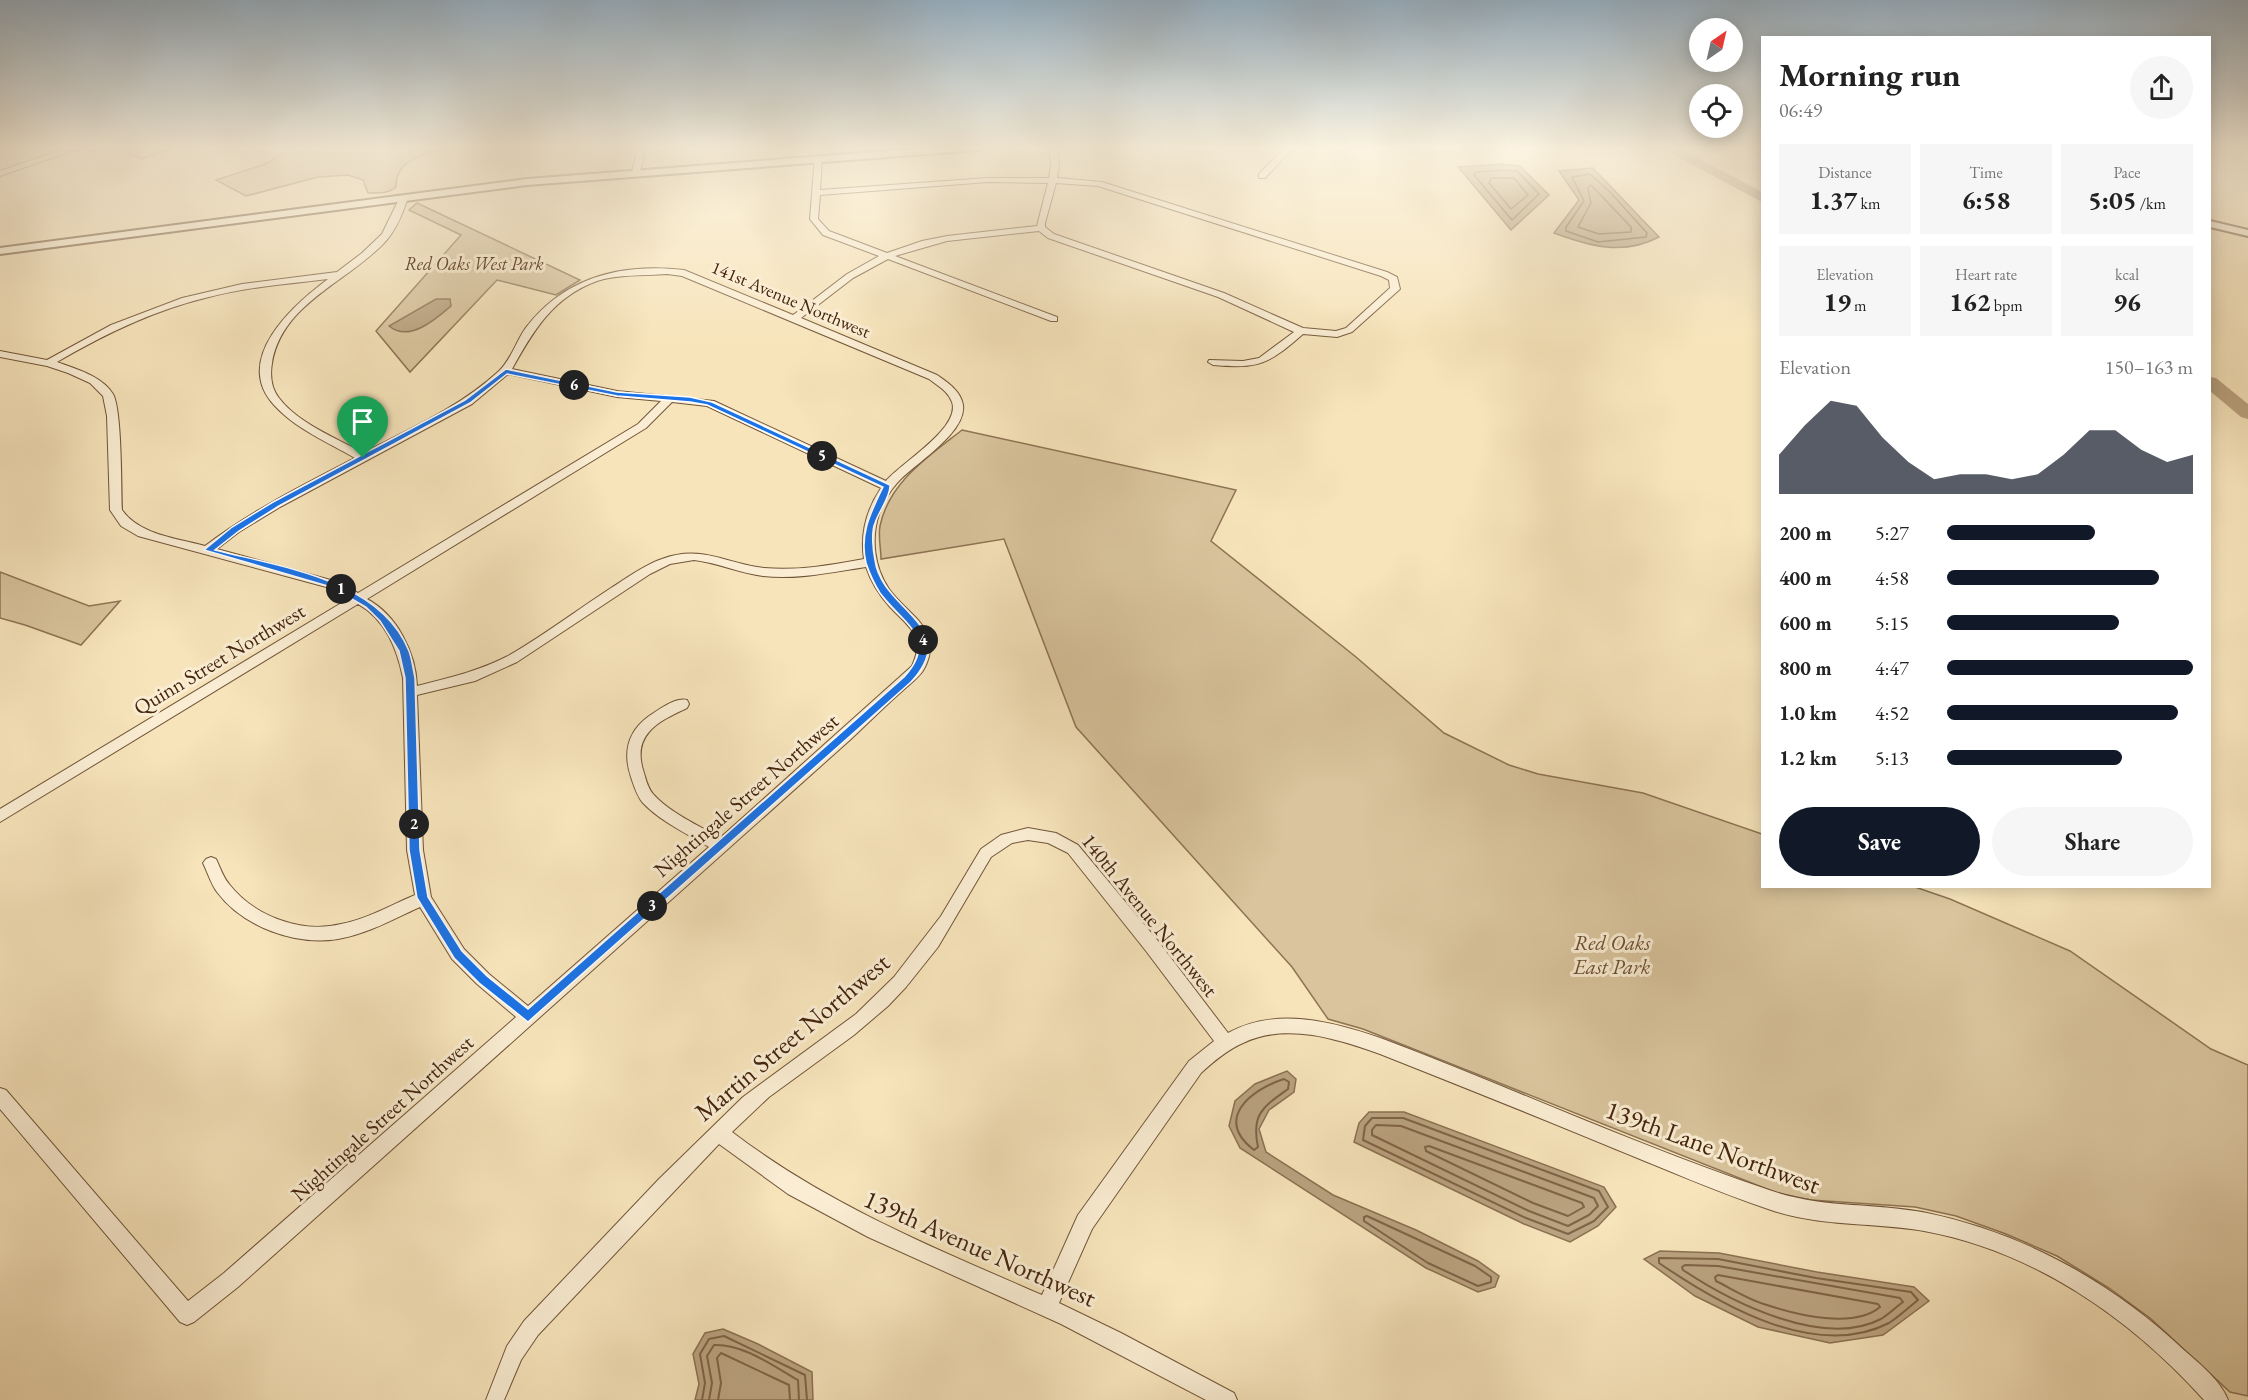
<!DOCTYPE html>
<html lang="en">
<head>
<meta charset="utf-8">
<style>
	body { margin:0; font-family:"EB Garamond",serif; background:#f6f6f6; color:#222; height:100vh; display:flex; flex-direction:column; font-size:22px; white-space:nowrap }
	* { box-sizing:border-box; margin:0 }
	p { font-size:20px; color:#767676 }
	.icon { flex:none; width:33px; height:33px; fill:none; stroke:currentColor; stroke-width:2; stroke-linecap:round; stroke-linejoin:round }
	.map { position:relative; flex:1; overflow:hidden }
	.details { position:absolute; left:1761px; top:36px; width:450px; height:852px; display:flex; flex-direction:column; background:#fff; border-radius:0px; box-shadow:0 3px 15px #0003 }
	.details>* { flex:none }
	.needle { width:39px; rotate:34deg }
	.fabs { position:absolute; left:1689px; top:18px; display:grid; gap:12px }
	.fabs a { display:grid; place-items:center; width:54px; height:54px; border-radius:50%; background:#fff; box-shadow:0 3px 15px #0003; font-size:30px }
	.pin { position:absolute; display:grid; place-items:center; width:51px; height:51px; color:#fff; margin:-62px -26px; border-radius:50% 50% 50% 0; rotate:-45deg; box-shadow:0 0 6px #0007 }
	.pin .icon { rotate:45deg }
	.km { position:absolute; width:30px; height:30px; margin:-15px; border-radius:50%; background:#222; color:#fff; font-size:16px; line-height:30px; text-align:center }
	.round { display:grid; place-items:center; flex:none; width:63px; height:63px; border-radius:32px; background:#f6f6f6 }
	.summary { display:flex; align-items:center; justify-content:space-between; height:102px; padding:0 18px }
	h1 { font-size:33px; font-weight:700; line-height:45px }
	.stats { display:grid; grid-template-columns:repeat(3,1fr); gap:9px; height:102px; padding:6px 18px }
	.stats div { display:grid; align-content:center; border-radius:0px; background:#f6f6f6; text-align:center }
	.stats b { font-size:26px; font-weight:700 }
	.stats small { font-size:16px; font-weight:400 }
	.stats p { font-size:16px }
	.chart { height:168px; padding:12px 18px }
	.chart p { display:flex; justify-content:space-between }
	.chart svg { width:100%; height:108px; margin-top:6px; fill:#111827; opacity:.7 }
	.button { display:flex; gap:12px; margin-top:auto; padding:12px 18px }
	.button a { flex:1; height:69px; border-radius:36px; background:#111827; color:#fff; font-size:24px; font-weight:700; line-height:69px; text-align:center }
	.button a+a { background:#f6f6f6; color:#222 }
	ul { padding:0 18px; list-style:none; font-size:20px }
	li { display:grid; grid-template-columns:96px 72px 1fr; align-items:center; height:45px }
	li i { height:15px; border-radius:8px; background:#111827 }
	.map>svg:first-child { display:block }
	.green { fill:#d9c49d; stroke:#8e7454; stroke-width:1.5 }
	.water { fill:#baa380; stroke:#8b7152; stroke-width:1.5 }
	.lines { fill:none; stroke-linecap:round; stroke-linejoin:round }
	.shore-far1 { stroke:#7f6446; stroke-width:1.5 }
	.shore { stroke:#7f6446; stroke-width:2 }
	.stream { stroke:#8b7152; stroke-width:2 }
	.river { fill:#baa380; fill-rule:evenodd }
	.minor-casing { stroke:#715538; stroke-width:2 }
	.tertiary-casing { stroke:#715538; stroke-width:4 }
	.minor { fill:#faedd3; fill-rule:evenodd }
	.tertiary { fill:#faedd3; fill-rule:evenodd }
	.route { fill:#1a73e8; stroke:#fff; stroke-width:1.5; fill-rule:evenodd }
	.labels { text-anchor:middle; dominant-baseline:central; stroke-width:6; stroke-linejoin:round; paint-order:stroke }
	.far-park-label { font-size:18px; font-style:italic; fill:#694d30; stroke:#faedd3 }
	.far-street-label { font-size:18px; fill:#44250c; stroke:#faedd3 }
	.street-label { font-size:21px; fill:#44250c; stroke:#faedd3 }
	.park-label { font-size:21px; font-style:italic; fill:#694d30; stroke:#faedd3 }
	.near-street-label { font-size:26px; fill:#44250c; stroke:#faedd3 }
</style>
</head>
<body>
<div class="map">
<svg width="2248" height="1400" viewBox="0 0 2248 1400">
	<rect width="100%" height="100%" fill="#f7e4bb"/>
	<filter id="stains"><feTurbulence type="fractalNoise" baseFrequency=".00333" numOctaves="4"/><feColorMatrix values="0 0 0 0 .2 0 0 0 0 .09 0 0 0 0 .02 0 0 0 .5 -.17"/></filter>
	<radialGradient id="worn" r=".72"><stop offset=".6" stop-color="#630" stop-opacity="0"/><stop offset="1" stop-color="#630" stop-opacity=".3"/></radialGradient>
	<g class="green">
		<polygon points="111,147 175,147 142,159"/>
		<path d="M294,147H445C425,154 395,160 396,187C388,194 378,193 368,193L363,180L348,175L318,177L246,196L216,180L265,164Z"/>
		<polygon points="417,203 580,280 556,295 497,280 410,372 376,331 461,235 409,210"/>
		<path d="M962,430L1236,490L1211,541L1356,657L1444,733L1509,765L1538,774L1643,793L1762,834V886L1915,887L1950,899L2070,951L2211,1049L2248,1065V1396L2230,1392L2150,1318L2109,1288L2057,1256L2006,1234L1956,1216L1915,1207L1811,1200L1777,1193L1363,1029L1328,1019L1292,967L1076,727L1004,539L881,559C881,549 878,536 880,526C889,482 929,456 962,430Z"/>
		<polygon points="0,572 89,606 120,601 81,645 25,625 0,618"/>
	</g>
	<g class="water">
		<polygon points="1503,164 1520,166 1549,195 1511,230 1458,167"/>
		<path d="M1593,168L1659,237C1623,256 1589,246 1554,233L1579,200L1559,171Z"/>
		<path d="M436,299H450L451,306C436,319 409,343 389,326Z"/>
		<polygon points="1287,1071 1296,1079 1294,1092 1269,1110 1259,1129 1266,1152 1333,1195 1416,1230 1478,1261 1499,1276 1495,1287 1478,1292 1426,1268 1240,1148 1229,1126 1235,1101 1255,1084"/>
		<polygon points="1369,1112 1404,1112 1604,1187 1616,1207 1598,1226 1570,1242 1524,1224 1354,1142 1359,1123"/>
		<polygon points="1660,1251 1719,1253 1817,1272 1914,1287 1929,1301 1883,1335 1830,1343 1758,1327 1695,1296 1644,1259"/>
		<polygon points="723,1329 758,1344 812,1372 813,1400 695,1400 699,1384 693,1354 705,1333"/>
	</g>
	<g class="lines">
		<g class="shore-far1">
			<polygon points="1503,170 1517,171 1539,194 1512,220 1474,175 1476,172"/>
			<polygon points="1590,174 1610,192 1647,233 1646,237 1598,242 1566,231 1566,227 1584,201 1572,177"/>
			<polygon points="1491,178 1514,178 1528,195 1511,209 1489,183"/>
			<polygon points="1591,185 1631,227 1631,232 1599,234 1578,227 1591,203 1588,188"/>
		</g>
		<g class="shore">
			<path d="M1284,1079L1289,1082L1288,1089C1263,1107 1251,1114 1258,1147L1254,1150C1214,1119 1250,1090 1284,1079Z"/>
			<polygon points="1372,1118 1403,1118 1599,1191 1608,1207 1594,1221 1568,1234 1526,1218 1363,1140 1365,1126"/>
			<polygon points="1376,1125 1401,1126 1594,1198 1598,1206 1589,1215 1568,1226 1529,1211 1372,1135 1372,1130"/>
			<polygon points="1429,1146 1582,1203 1584,1207 1568,1216 1533,1203 1426,1151 1425,1147"/>
			<polygon points="1367,1216 1475,1266 1491,1277 1491,1282 1478,1286 1428,1263 1364,1221 1364,1217"/>
			<path d="M1659,1258L1718,1259L1816,1278L1911,1292L1918,1300C1909,1307 1899,1317 1889,1323C1815,1361 1719,1304 1659,1263Z"/>
			<path d="M1685,1265L1718,1266L1900,1298L1903,1302C1896,1307 1889,1314 1881,1319C1823,1349 1731,1302 1683,1270L1682,1267Z"/>
			<path d="M1718,1275L1878,1304L1880,1307C1854,1329 1797,1315 1767,1305C1749,1300 1732,1289 1716,1281L1715,1277Z"/>
			<polyline points="702,1400 705,1383 700,1354 709,1339 724,1336 805,1375 807,1400"/>
			<path d="M709,1400L712,1383L707,1356L714,1345C744,1344 773,1366 798,1380L799,1400"/>
			<polyline points="718,1400 721,1383 717,1358 721,1353 789,1385 790,1400"/>
		</g>
		<polyline class="stream" points="278,147 284,149"/>
		<g class="river">
			<polygon points="1659,147 1677,147 1762,192 1762,202"/>
			<polygon points="2210,377 2216,378 2248,404 2248,419 2241,417 2210,391"/>
		</g>
		<defs>
			<g id="minor">
				<polygon points="70,147 82,147 0,176 0,171"/>
				<polygon points="638,147 646,147 640,172 636,174 632,172"/>
				<path d="M1049,147H1057L1059,164L1057,178L1102,182L1387,272L1397,277L1400,289L1352,332L1337,337L1303,334C1269,364 1259,369 1213,365L1208,362L1209,360L1243,361L1259,358L1294,332L1218,297L1048,238L1039,231L947,241L895,256L1057,317V321H1051L888,259L853,278L801,318L937,375C947,382 961,391 963,405C967,433 914,464 897,483C889,492 883,503 879,514C871,539 874,567 889,589C908,616 945,629 924,669C919,678 908,685 901,692C884,707 868,723 851,739L238,1287L194,1322L187,1325L180,1322L0,1109V1088L6,1090L188,1301L224,1273L516,1017L477,984L452,959L420,907C394,919 367,934 338,939C296,946 243,927 217,892C211,884 208,873 203,863L206,859L211,857L216,859C220,867 223,877 229,884C254,916 301,934 341,924C367,919 391,905 415,895L407,850L403,678C397,649 386,620 358,604L0,822V809L348,599L330,588L138,536L121,526L110,510L107,416L103,396L90,383L68,373L47,366L0,357V351L47,360L111,325L182,298L242,284L337,272L362,253L382,234L400,197L407,195L408,197C403,213 397,229 385,242C348,282 282,303 272,363C270,375 271,388 279,398C299,424 335,437 363,453C410,429 460,407 499,371C512,359 517,338 528,325C567,276 624,263 684,270L793,315L800,310L847,274L879,256L823,235L810,219L815,156L822,158L820,190L988,178H1049L1051,164ZM988,182L1048,183L1037,226L947,236L922,241L887,253L829,231L818,219L820,195ZM1056,183L1098,186L1381,276L1389,280L1390,288L1346,328L1336,331L1303,328L1224,293L1054,234L1045,227V223ZM667,274L682,276L929,379C938,386 948,391 952,402C961,428 901,463 886,481L714,401L617,391L512,369C533,331 553,297 597,281C618,274 645,276 667,274ZM328,279C293,305 232,359 274,405C296,429 327,442 355,458C303,485 251,511 205,546C176,538 140,535 122,510C121,487 122,410 113,394C102,376 76,369 57,362C103,335 152,311 205,298C245,287 287,284 328,279ZM508,374L617,397L661,401L638,424L358,593L338,582L217,549L239,532L280,507L472,404ZM672,402L707,406L881,488C867,509 860,533 864,559C832,565 798,571 764,568C727,564 701,544 662,559C644,565 627,578 611,588C577,610 543,636 508,656C479,671 448,678 417,686C416,653 397,615 367,599L646,428ZM694,560C718,563 740,573 763,576C797,580 833,572 866,567C871,582 879,595 890,607C910,628 926,635 912,666L720,838C698,825 670,813 653,794C648,788 646,780 644,773C631,735 657,722 687,708L689,704L687,700C675,697 659,710 649,716C627,732 623,753 631,777C634,786 637,796 643,803C661,822 688,834 709,847L528,1006L489,974L464,949L431,897L423,850L417,695L475,681L517,662L650,574L670,564Z"/>
				<polygon points="1285,147 1294,147 1265,178 1259,178 1259,174"/>
				<polygon points="2210,147 2215,147 2213,154 2210,154"/>
				<path d="M1028,828L1056,833L1078,845L1158,941L1228,1033C1277,1006 1334,1022 1383,1039C1512,1088 1638,1146 1769,1190C1824,1209 1872,1202 1927,1213C2024,1233 2113,1283 2185,1351C2200,1364 2221,1381 2228,1400H2204C2130,1318 2034,1251 1924,1231C1872,1222 1821,1227 1771,1210C1717,1192 1665,1169 1613,1148C1536,1116 1458,1085 1380,1054C1338,1039 1287,1022 1243,1043C1227,1050 1214,1061 1201,1073L1092,1229L1059,1303L1121,1333L1234,1393L1237,1400H1206L1061,1324L868,1237L788,1194L719,1144L538,1335L521,1360L504,1400H486L507,1346L524,1321L659,1179L743,1097L856,1014L894,977L941,916L981,849L1001,835ZM1028,840L1048,843L1068,853L1146,951L1214,1041L1189,1061L1078,1215L1042,1295C934,1248 826,1204 732,1132L769,1097L854,1035L888,1006L906,987L938,947L991,857L1012,843Z"/>
			</g>
			<g id="tertiary">
				<polygon points="941,147 984,147 979,150 527,185 0,254 0,248 527,179"/>
				<polygon points="2210,221 2248,230 2248,236 2210,227"/>
			</g>
		</defs>
		<use href="#minor" class="minor-casing"/>
		<use href="#tertiary" class="tertiary-casing"/>
		<use href="#minor" class="minor"/>
		<use href="#tertiary" class="tertiary"/>
	</g>
	<linearGradient id="sky" x2="0" y2="1"><stop stop-color="#95adbe"/><stop offset="0.43" stop-color="#fbf3e0"/><stop offset="1" stop-color="#fbf3e0" stop-opacity="0"/></linearGradient>
	<rect width="2248" height="343" fill="url(#sky)"/>
	<path class="route" d="M506,369L617,392L690,397L712,402L890,485C891,496 879,511 875,523C871,532 873,550 875,560C881,610 963,626 911,682L528,1022L479,983L454,958L417,898L409,850L405,678L399,651L380,621L366,607L331,587L204,550L232,527L273,502L465,400ZM507,374L617,396L690,402L707,405L883,487C871,512 859,534 866,563C869,572 875,585 880,593C902,623 940,638 904,677L528,1009L487,976L462,951L428,897L420,850L415,678C413,669 412,659 409,651C380,579 281,567 215,550L239,531L279,506L470,403Z"/>
	<g class="labels">
		<g class="far-park-label">
			<text x="474" y="263">Red Oaks West Park</text>
		</g>
		<g class="far-street-label">
			<text transform="translate(791 299) rotate(23)">141st Avenue Northwest</text>
		</g>
		<g class="street-label">
			<text transform="translate(219 659) rotate(-31)">Quinn Street Northwest</text>
			<text transform="translate(746 795) rotate(-41)">Nightingale Street Northwest</text>
			<text transform="translate(1150 915) rotate(51)">140th Avenue Northwest</text>
			<text transform="translate(382 1118) rotate(-42)">Nightingale Street Northwest</text>
		</g>
		<g class="park-label">
			<text x="1612" y="942">Red Oaks<tspan x="1612" dy="24">East Park</tspan></text>
		</g>
		<g class="near-street-label">
			<text transform="translate(792 1037) rotate(-40)">Martin Street Northwest</text>
			<text transform="translate(1713 1147) rotate(20)">139th Lane Northwest</text>
			<text transform="translate(980 1248) rotate(24)">139th Avenue Northwest</text>
		</g>
	</g>
	<rect width="100%" height="100%" filter="url(#stains)"/>
	<rect width="100%" height="100%" fill="url(#worn)"/>
</svg>
<div class="fabs">
<a><svg class="needle" viewBox="-14 -14 28 28"><path d="M0-13l5 13h-10z" fill="#e53935"/><path d="M0 13l5-13h-10z" fill="#767676"/></svg></a>
<a><svg class="icon" aria-label="locate" viewBox="0 0 24 24"><circle cx="12" cy="12" r="6"/><path d="M12 2v4M12 18v4M2 12h4M18 12h4"/></svg></a>
</div>
<div class="pin" style="left:363px;top:458px;background:#1e9e55"><svg class="icon" aria-label="arrive" viewBox="0 0 24 24"><path d="M6 21V4h12l-3 4 3 4H6"/></svg></div>
<b class="km" style="left:341px;top:589px">1</b>
<b class="km" style="left:414px;top:824px">2</b>
<b class="km" style="left:652px;top:906px">3</b>
<b class="km" style="left:923px;top:640px">4</b>
<b class="km" style="left:822px;top:456px">5</b>
<b class="km" style="left:574px;top:385px">6</b>
<section class="details">
<div class="summary"><div><h1>Morning run</h1><p>06:49</p></div><a class="round"><svg class="icon" aria-label="share" viewBox="0 0 24 24"><path d="M12 15V3M7 8l5-5 5 5M5 13v7h14v-7"/></svg></a></div>
<div class="stats">
<div><p>Distance</p><b>1.37<small> km</small></b></div>
<div><p>Time</p><b>6:58</b></div>
<div><p>Pace</p><b>5:05<small> /km</small></b></div>
</div>
<div class="stats">
<div><p>Elevation</p><b>19<small> m</small></b></div>
<div><p>Heart rate</p><b>162<small> bpm</small></b></div>
<div><p>kcal</p><b>96</b></div>
</div>
<div class="chart"><p><span>Elevation</span>150–163 m</p>
<svg viewBox="0 0 160 44" preserveAspectRatio="none"><path d="M0 44V28L10 16L20 6L30 8L40 21L50 31L60 38L70 36L80 36L90 38L100 36L110 28L120 18L130 18L140 26L150 31L160 28V44z"/></svg>
</div>
<ul>
<li><b>200 m</b>5:27<i style="width:60%"></i></li>
<li><b>400 m</b>4:58<i style="width:86%"></i></li>
<li><b>600 m</b>5:15<i style="width:70%"></i></li>
<li><b>800 m</b>4:47<i style="width:100%"></i></li>
<li><b>1.0 km</b>4:52<i style="width:94%"></i></li>
<li><b>1.2 km</b>5:13<i style="width:71%"></i></li>
</ul>
<div class="button"><a>Save</a><a>Share</a></div>
</section>
</div>
</body>
</html>
